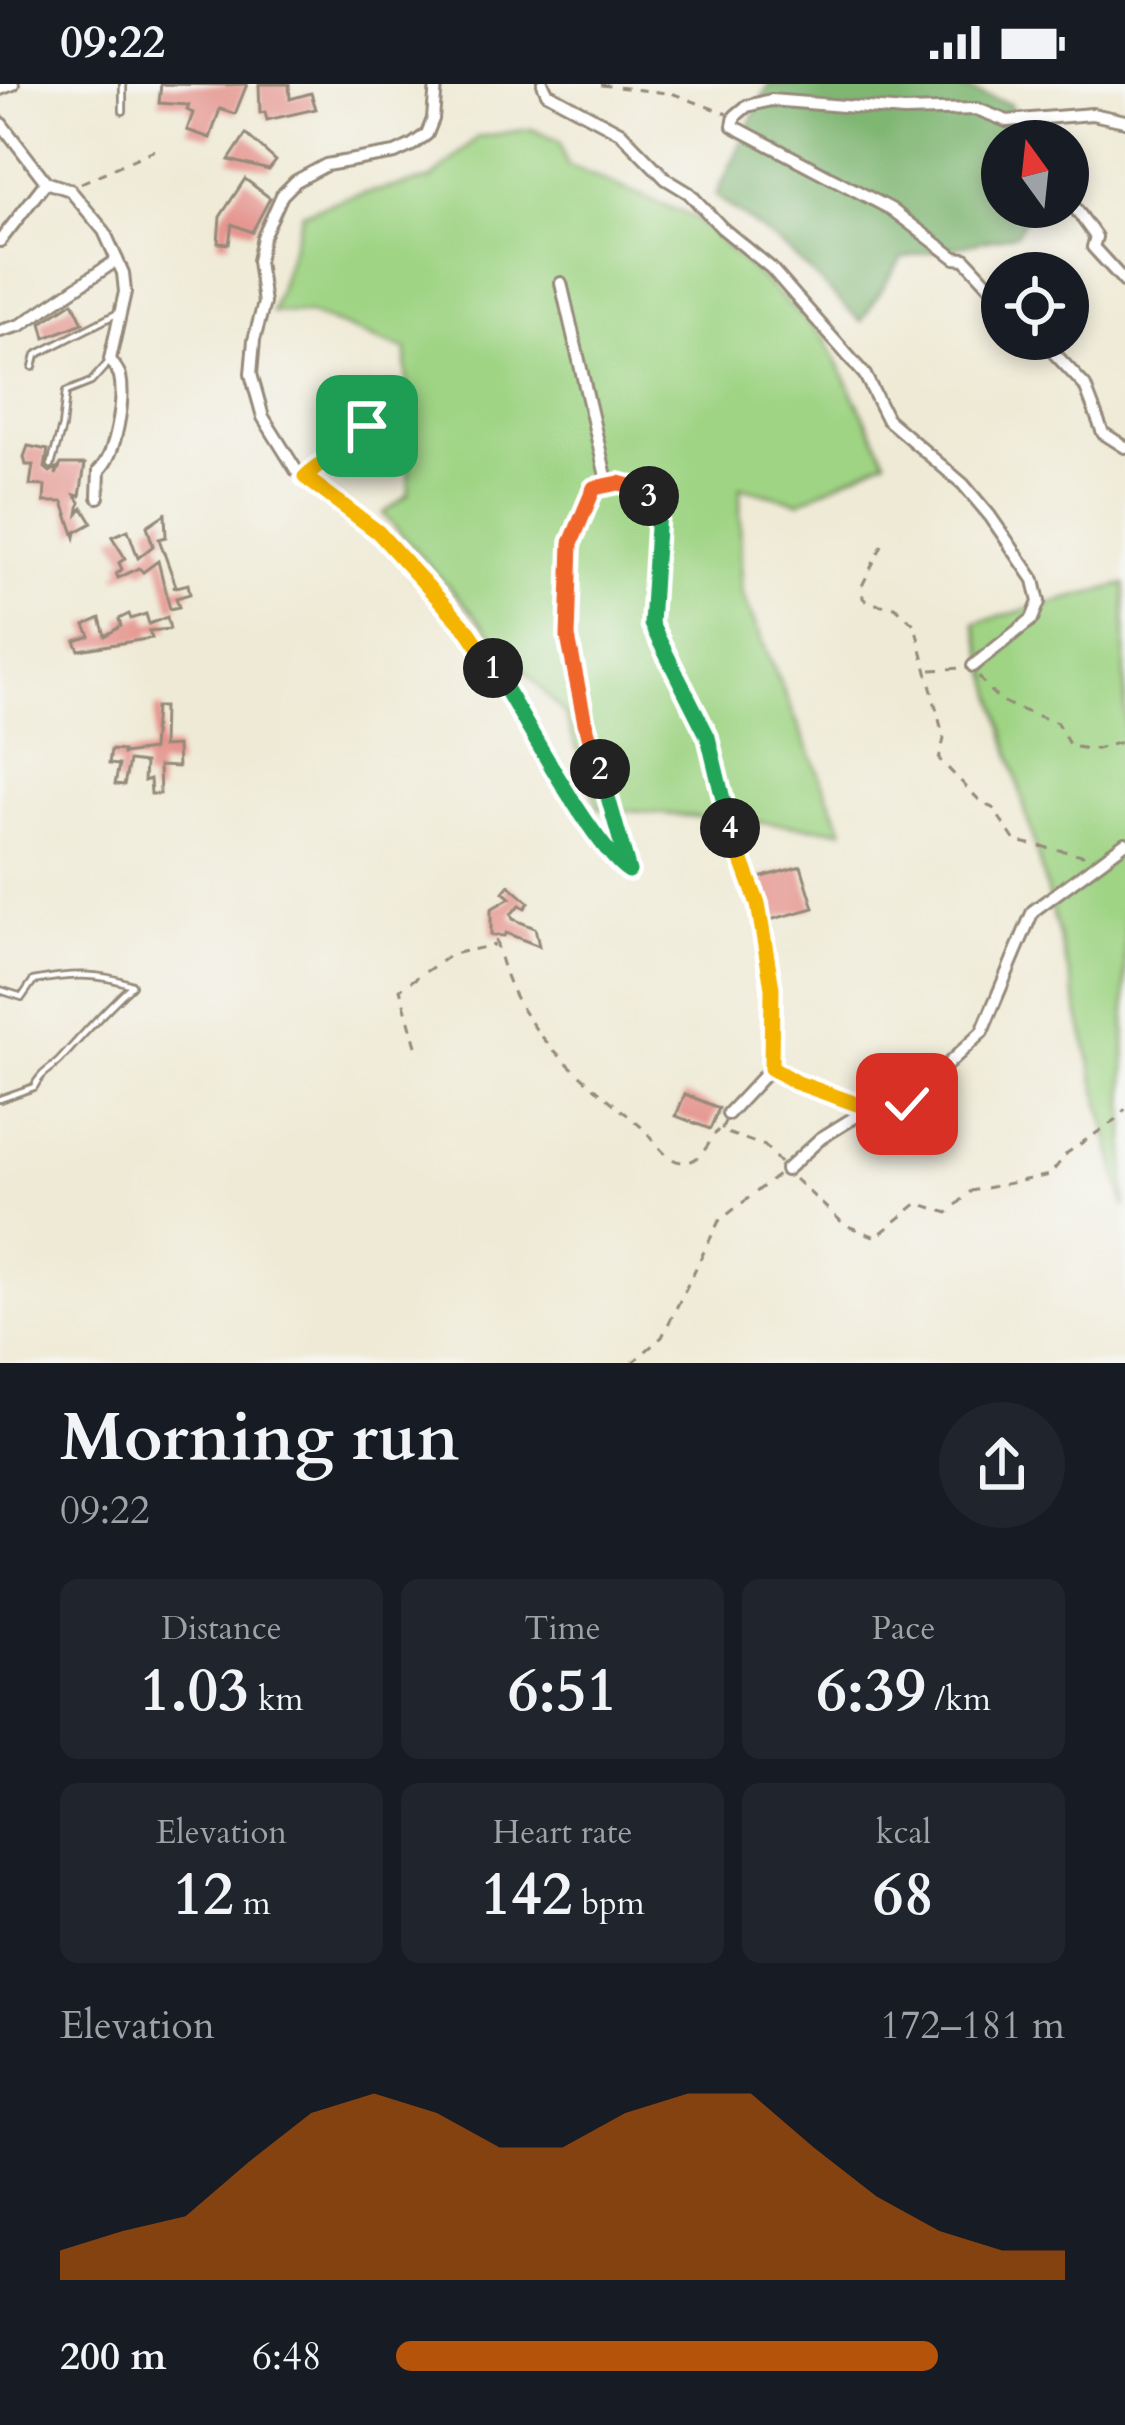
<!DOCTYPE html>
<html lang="en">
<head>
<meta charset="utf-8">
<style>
	body { margin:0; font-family:Cardo,serif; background:#20242c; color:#f1f3f6; height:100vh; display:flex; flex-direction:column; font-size:45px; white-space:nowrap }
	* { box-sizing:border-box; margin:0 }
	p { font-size:39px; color:#9ea1a6 }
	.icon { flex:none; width:66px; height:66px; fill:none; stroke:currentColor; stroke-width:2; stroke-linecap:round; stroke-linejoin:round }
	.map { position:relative; height:1279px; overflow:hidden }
	.panel { display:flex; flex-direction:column; background:#171b24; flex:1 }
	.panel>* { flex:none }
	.needle { width:78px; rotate:345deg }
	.tools { position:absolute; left:981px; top:36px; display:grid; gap:24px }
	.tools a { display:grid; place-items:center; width:108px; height:108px; border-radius:50%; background:#171b24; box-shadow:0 6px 18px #0003; font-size:60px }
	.pin { position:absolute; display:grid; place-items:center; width:102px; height:102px; color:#fff; margin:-51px; border-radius:24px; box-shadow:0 6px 18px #0006 }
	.km { position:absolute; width:60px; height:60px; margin:-30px; border-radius:50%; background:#222; color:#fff; font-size:33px; line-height:60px; text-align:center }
	.round { display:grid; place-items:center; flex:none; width:126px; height:126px; border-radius:63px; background:#20242c }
	.headline { display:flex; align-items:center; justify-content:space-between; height:204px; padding:0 60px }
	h1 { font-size:66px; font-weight:700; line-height:90px }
	.metrics { display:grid; grid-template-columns:repeat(3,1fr); gap:18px; height:204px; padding:12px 60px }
	.metrics div { display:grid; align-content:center; border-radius:18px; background:#20242c; text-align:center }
	.metrics b { font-size:60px; font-weight:700 }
	.metrics small { font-size:33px; font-weight:400 }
	.metrics p { font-size:33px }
	.chart { height:336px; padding:24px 60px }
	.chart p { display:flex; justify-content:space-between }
	.chart svg { width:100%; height:216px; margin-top:12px; fill:#b45309; opacity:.7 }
	ul { padding:0 60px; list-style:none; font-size:39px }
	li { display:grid; grid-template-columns:192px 144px 1fr; align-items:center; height:90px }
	li i { height:30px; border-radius:15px; background:#b45309 }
	.status { display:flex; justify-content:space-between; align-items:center; height:84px; padding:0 60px; background:#171b24; direction:ltr }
	.status svg { height:33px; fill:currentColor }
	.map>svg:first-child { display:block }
	.green { fill:#9fd484; stroke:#6d7f51; stroke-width:3 }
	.forest { fill:#7fb672; stroke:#5d7048; stroke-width:3 }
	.building { fill:#e5948e }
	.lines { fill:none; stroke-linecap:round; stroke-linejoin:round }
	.service-casing { stroke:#958a7a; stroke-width:10 }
	.minor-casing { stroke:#958a7a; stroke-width:16 }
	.path { stroke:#958a7a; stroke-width:3; stroke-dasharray:9 9; stroke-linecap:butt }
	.service { stroke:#fff; stroke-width:4.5 }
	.minor { stroke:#fff; stroke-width:10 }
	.split-1-casing { stroke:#fff; stroke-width:24 }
	.split-2-casing { stroke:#fff; stroke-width:24 }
	.split-3-casing { stroke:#fff; stroke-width:24 }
	.split-4-casing { stroke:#fff; stroke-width:24 }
	.split-5-casing { stroke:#fff; stroke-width:24 }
	.split-1 { stroke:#f5b400; stroke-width:15 }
	.split-2 { stroke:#22a559; stroke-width:15 }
	.split-3 { stroke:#f0652b; stroke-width:15 }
	.split-4 { stroke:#22a559; stroke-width:15 }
	.split-5 { stroke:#f5b400; stroke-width:15 }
</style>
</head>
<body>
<div class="status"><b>09:22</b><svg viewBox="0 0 49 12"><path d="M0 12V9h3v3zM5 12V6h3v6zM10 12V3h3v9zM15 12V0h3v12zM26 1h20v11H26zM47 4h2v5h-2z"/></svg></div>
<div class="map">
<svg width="1125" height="1279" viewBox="0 0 1125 1279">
	<rect width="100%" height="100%" fill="#f6f6f2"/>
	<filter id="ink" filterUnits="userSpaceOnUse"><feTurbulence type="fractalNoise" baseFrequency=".00833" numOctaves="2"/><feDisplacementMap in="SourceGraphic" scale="24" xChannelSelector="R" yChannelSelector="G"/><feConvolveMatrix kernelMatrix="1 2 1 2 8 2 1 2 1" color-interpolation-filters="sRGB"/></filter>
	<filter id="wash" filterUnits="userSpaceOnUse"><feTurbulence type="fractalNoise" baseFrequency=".004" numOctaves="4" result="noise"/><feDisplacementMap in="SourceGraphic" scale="48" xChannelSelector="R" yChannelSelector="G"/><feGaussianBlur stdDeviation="2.7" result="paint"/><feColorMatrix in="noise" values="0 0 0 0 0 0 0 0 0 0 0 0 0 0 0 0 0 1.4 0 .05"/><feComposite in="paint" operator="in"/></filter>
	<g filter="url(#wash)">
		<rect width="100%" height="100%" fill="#efead5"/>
		<g class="green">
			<polygon points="531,45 560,57 567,81 693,133 757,191 825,255 886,375 799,418 740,403 741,507 843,746 598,724 565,631 383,430 409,410 406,266 308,229 272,228 303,129 348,113 432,95 478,53"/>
			<polygon points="1125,500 1125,1124 1071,897 975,539"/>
		</g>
		<polygon class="forest" points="769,0 949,0 1010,20 1020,57 1002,57 1002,123 1030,123 1017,150 902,174 861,238 787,166 716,112"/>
		<g id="blocks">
			<g class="building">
				<polygon points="161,0 223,1 247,0 235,30 220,25 210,54 187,46 193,29 187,26 189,21 159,19"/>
				<polygon points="259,0 289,0 290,15 311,9 316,25 267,36 265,28 260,29"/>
				<polygon points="246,50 276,77 269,86 229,76"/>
				<polygon points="245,95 270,114 252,148 232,140 229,160 218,159 220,133"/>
				<polygon points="73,218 83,239 45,254 41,239"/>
				<polygon points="28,362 48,366 45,384 50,388 57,384 56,391 61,380 85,380 80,412 75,411 80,418 78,430 83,424 92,439 76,448 75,453 63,418 44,418 45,402 30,401 33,381 26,381 24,373"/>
				<polygon points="165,430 166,453 159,455 176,502 173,504 188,500 190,510 176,514 179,523 170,525 158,477 143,488 139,484 118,494 116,490 122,485 119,479 125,474 112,453 128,446 138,474 153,462 147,442"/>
				<polygon points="129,530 131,535 146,530 149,540 167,533 170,545 149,547 152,554 79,566 75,557 90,552 85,541 100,534 105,552 121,542 119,535"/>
				<polygon points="155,623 163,623 162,663 177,662 178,683 159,682 160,710 151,710 150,695 144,697 145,679 129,677 124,701 115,700 119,681 109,680 111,666 123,667 123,670 152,666"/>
				<polygon points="801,782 814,824 770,836 759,794"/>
				<polygon points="509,801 529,819 525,824 520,821 511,830 513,835 535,844 539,862 506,849 504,852 491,851 491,825 510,814 503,808"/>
				<polygon points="685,1010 719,1024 710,1045 676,1032"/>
			</g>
		</g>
	</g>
	<g filter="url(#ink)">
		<use href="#blocks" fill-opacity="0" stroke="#958a7a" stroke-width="3"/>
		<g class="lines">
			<defs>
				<g id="service">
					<polyline points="123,27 123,0"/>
					<polyline points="33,283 36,271 118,229"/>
					<polyline points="51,381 62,343 66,308 91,298 107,280"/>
					<path d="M0,906L22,913L33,897C67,890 99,888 132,901C107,924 84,949 61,975C51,986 41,988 34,1003L0,1015"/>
				</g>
				<g id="minor">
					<polyline points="436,0 433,35 427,50 412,61 395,69 326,81 296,97 282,111 263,153 258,177 264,219 254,256 251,290 263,333 296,386 378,448 469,548 594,748 618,780 629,787 585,639 568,553 571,459 594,403 619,399 646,406 658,426 651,540 708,653 723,725 758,820 771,904 771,984 728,1030"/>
					<polyline points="543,0 547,9 620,48 666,95 689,109 722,144 771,184 865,291 887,335 963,400 990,432 1034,496 1039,518 1032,535 973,582"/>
					<polyline points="0,5 13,0"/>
					<polyline points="1022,37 1035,57"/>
					<path d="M0,38L46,98L70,106L104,147L123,189L125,208L110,275C113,281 118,286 120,292C125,315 116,371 99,386L98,413"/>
					<polyline points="1068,114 1096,153 1093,163 1125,198"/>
					<polyline points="0,157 46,98"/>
					<polyline points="561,199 608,401"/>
					<polyline points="1002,215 965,175 955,174 891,125 733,42 735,32 747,22 771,16 904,27 977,25 1007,37 1092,30 1125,37"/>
					<polyline points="0,247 21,241 117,176"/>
					<polyline points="1041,255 1085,302 1103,349 1125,363"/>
					<polyline points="305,393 367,342 395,352"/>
					<polyline points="771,984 795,998 867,1025"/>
					<polyline points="786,1086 821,1054 868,1025 882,1029 901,1024 982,948 1033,827 1125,759"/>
				</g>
			</defs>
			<use href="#service" class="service-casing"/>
			<use href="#minor" class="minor-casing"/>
			<g class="path">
				<polyline points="601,1 674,10 727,30"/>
				<polyline points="81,99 154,66"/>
				<polyline points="882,461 862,502 863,514 868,519 895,523 915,541 944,655 939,675 983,720 993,724 1015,757 1088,772"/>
				<polyline points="931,586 963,584"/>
				<path d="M979,592C997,624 1026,626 1057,639L1070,662L1093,666L1125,657"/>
				<path d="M496,856C514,947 574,985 639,1041C655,1053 664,1081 688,1078C703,1075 709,1057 718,1046"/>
				<polyline points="416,962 400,905 452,870 495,861"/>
				<polyline points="725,1037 721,1047 765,1062 780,1079"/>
				<polyline points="795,1095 845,1141 876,1153 918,1119 948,1129 971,1107 1050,1091 1067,1069 1120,1033 1125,1025"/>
				<polyline points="632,1279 662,1253 719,1137 778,1091"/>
			</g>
			<use href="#service" class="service"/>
			<use href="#minor" class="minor"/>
		</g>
	</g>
	<g class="lines" filter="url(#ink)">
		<defs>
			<polyline id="split-1" points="367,342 305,393 378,448 469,548 493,584"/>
			<path id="split-2" d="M493,584C519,625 595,767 629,787L600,685"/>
			<polyline id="split-3" points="600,685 585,639 568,553 571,459 594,404 619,399 646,406 649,412"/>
			<polyline id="split-4" points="649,412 658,427 651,540 708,653 730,744"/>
			<polyline id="split-5" points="730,744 758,820 772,904 771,984 795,998 882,1029 895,1028 907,1020"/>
		</defs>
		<use href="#split-1" class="split-1-casing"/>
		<use href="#split-2" class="split-2-casing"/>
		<use href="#split-3" class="split-3-casing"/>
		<use href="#split-4" class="split-4-casing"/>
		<use href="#split-5" class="split-5-casing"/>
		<use href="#split-1" class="split-1"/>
		<use href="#split-2" class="split-2"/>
		<use href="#split-3" class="split-3"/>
		<use href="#split-4" class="split-4"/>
		<use href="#split-5" class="split-5"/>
	</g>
</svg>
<div class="tools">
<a><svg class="needle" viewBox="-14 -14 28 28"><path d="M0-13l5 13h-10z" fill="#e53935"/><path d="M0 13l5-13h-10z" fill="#9ea1a6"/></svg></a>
<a><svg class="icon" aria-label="locate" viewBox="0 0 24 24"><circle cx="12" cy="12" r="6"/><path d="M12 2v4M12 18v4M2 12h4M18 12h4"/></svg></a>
</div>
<div class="pin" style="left:367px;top:342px;background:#1e9e55"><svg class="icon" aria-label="arrive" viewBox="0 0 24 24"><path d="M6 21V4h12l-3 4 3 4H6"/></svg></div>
<div class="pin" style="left:907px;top:1020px;background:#d93025"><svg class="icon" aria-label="check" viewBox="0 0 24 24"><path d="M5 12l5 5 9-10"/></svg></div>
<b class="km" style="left:493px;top:584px">1</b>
<b class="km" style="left:600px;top:685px">2</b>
<b class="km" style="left:649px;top:412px">3</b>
<b class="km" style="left:730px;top:744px">4</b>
</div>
<section class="panel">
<div class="headline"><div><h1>Morning run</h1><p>09:22</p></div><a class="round"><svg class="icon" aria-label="share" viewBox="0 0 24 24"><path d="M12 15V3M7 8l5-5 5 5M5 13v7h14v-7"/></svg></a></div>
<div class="metrics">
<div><p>Distance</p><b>1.03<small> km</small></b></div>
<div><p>Time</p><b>6:51</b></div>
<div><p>Pace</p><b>6:39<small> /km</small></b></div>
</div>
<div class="metrics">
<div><p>Elevation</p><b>12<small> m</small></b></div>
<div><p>Heart rate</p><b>142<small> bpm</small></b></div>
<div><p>kcal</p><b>68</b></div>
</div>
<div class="chart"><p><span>Elevation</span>172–181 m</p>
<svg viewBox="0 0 160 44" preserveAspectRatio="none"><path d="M0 44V38L10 34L20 31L30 20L40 10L50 6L60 10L70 17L80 17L90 10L100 6L110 6L120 17L130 27L140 34L150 38L160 38V44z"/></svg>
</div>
<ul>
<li><b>200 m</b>6:48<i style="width:81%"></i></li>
</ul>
</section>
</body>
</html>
